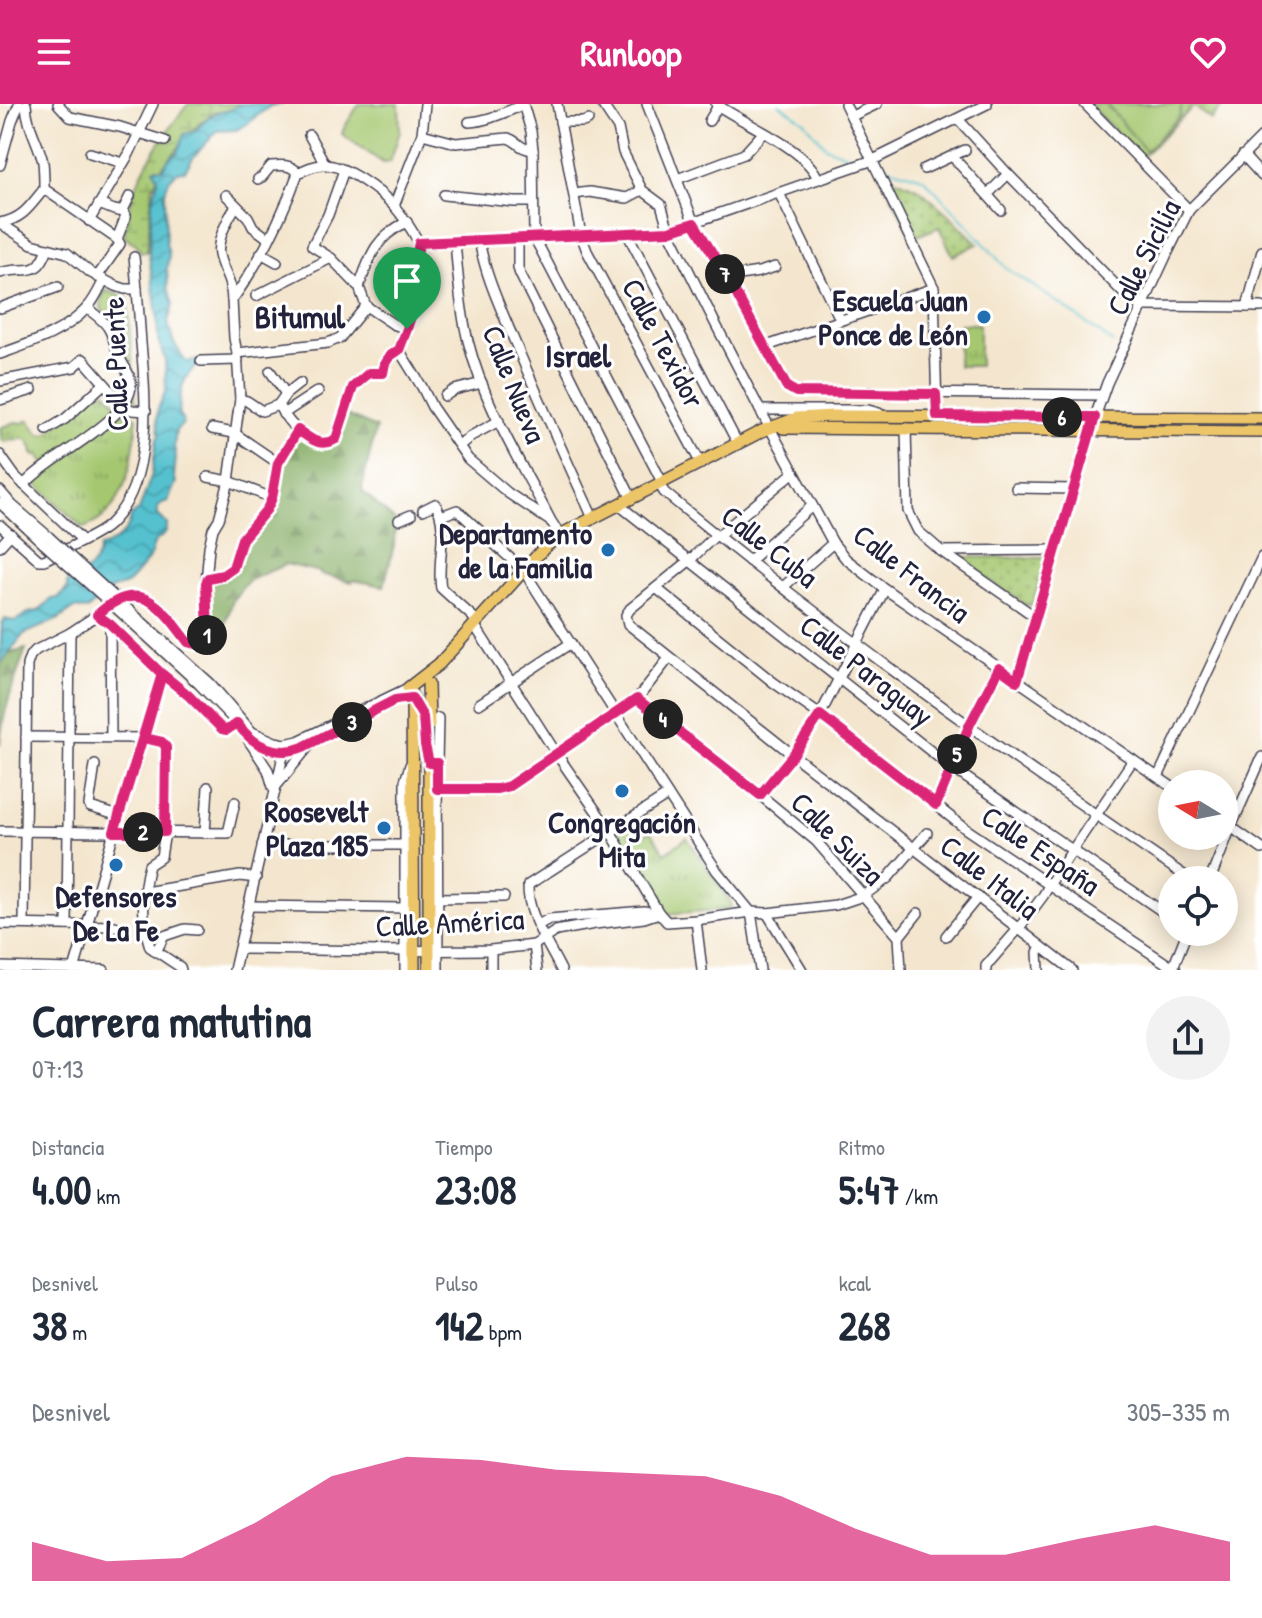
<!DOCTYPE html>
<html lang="es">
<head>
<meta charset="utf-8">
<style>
	body { margin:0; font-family:"Patrick Hand",sans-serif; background:#f2f2f3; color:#1f2937; height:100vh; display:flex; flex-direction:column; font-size:30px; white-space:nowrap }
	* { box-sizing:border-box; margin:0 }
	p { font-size:26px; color:#747a83 }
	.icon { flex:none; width:44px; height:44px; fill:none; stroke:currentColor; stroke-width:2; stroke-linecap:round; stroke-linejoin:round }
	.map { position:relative; height:866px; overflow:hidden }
	.details { display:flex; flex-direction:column; background:#fff; flex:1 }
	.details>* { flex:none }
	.needle { width:52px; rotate:280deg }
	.fabs { position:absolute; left:1158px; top:666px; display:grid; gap:16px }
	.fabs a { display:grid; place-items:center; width:80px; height:80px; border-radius:50%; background:#fff; box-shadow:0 4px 20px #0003; font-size:40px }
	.pin { position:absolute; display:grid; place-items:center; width:68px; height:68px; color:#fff; margin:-82px -34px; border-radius:50% 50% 50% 0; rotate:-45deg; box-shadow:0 0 8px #0007 }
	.pin .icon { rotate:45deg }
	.km { position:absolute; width:40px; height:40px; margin:-20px; border-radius:50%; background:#222; color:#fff; font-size:22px; line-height:40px; text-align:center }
	.round { display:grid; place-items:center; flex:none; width:84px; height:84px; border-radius:42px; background:#f2f2f3 }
	.head { display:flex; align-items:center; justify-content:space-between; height:136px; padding:0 32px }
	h1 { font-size:44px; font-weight:700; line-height:60px }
	.figures { display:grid; grid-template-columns:repeat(3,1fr); gap:12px; height:136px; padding:8px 32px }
	.figures div { display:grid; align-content:center }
	.figures b { font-size:40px; font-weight:700 }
	.figures small { font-size:22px; font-weight:400 }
	.figures p { font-size:22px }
	.chart { height:224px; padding:16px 32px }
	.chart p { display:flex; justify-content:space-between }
	.chart svg { width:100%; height:144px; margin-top:8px; fill:#db2777; opacity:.7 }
	header { display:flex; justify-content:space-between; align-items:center; height:104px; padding:0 32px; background:#db2777; color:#fff; font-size:36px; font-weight:700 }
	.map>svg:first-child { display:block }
	.grass { fill:url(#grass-tufts); stroke:#647456; stroke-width:2 }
	.forest { fill:url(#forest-firs); stroke:#53674e; stroke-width:2 }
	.wetland { fill:url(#wetland-marsh); stroke:#647456; stroke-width:2 }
	.park { fill:url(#park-dots); stroke:#647456; stroke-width:2 }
	.garden { fill:#a5c770; stroke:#647456; stroke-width:2 }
	.water { fill:url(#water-waves); stroke:#3c7285; stroke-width:2 }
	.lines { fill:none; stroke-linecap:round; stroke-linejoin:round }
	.stream { stroke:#55c1cf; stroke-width:2 }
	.minor-casing { stroke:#423f51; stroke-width:12 }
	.major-casing { stroke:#423f51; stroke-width:14 }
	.minor { stroke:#fff; stroke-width:9 }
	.major { stroke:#edc569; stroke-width:11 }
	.minor-bridge-casing { stroke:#423f51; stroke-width:12; stroke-linecap:butt }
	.minor-bridge { stroke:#fff; stroke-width:9 }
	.route-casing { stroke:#fff; stroke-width:16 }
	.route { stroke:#db2777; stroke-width:10 }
	.poi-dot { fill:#1f6fb2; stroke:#fff; stroke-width:3 }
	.labels { text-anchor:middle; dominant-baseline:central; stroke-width:6; stroke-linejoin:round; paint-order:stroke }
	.street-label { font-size:30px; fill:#22223b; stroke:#fff }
	.poi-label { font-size:30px; font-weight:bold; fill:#22223b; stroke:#fff; text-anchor:end }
	.neighbourhood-label { font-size:32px; font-weight:bold; fill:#22223b; stroke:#fff }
</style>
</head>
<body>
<header><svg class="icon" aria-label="menu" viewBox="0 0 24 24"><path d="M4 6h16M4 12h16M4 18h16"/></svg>Runloop<svg class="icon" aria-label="heart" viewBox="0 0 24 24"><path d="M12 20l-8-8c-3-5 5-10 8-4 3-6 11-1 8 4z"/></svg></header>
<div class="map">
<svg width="1262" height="866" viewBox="0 0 1262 866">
	<defs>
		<pattern id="grass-tufts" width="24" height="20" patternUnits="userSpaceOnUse" patternTransform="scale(2)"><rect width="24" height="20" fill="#a5c770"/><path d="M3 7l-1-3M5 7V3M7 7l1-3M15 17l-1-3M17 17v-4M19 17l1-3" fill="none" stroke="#86a15d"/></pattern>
		<pattern id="forest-firs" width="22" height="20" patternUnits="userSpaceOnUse" patternTransform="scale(2)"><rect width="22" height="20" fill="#84ac62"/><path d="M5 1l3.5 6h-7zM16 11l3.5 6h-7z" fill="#6c8c52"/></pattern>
		<pattern id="wetland-marsh" width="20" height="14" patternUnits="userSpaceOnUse" patternTransform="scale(2)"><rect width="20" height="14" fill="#a5c770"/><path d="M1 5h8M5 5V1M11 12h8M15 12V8" fill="none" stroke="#86a15d"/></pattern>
		<pattern id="park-dots" width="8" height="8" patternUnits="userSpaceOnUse" patternTransform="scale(2)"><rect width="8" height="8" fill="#a5c770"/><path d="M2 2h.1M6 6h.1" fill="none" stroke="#86a15d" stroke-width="1.8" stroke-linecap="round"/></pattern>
		<pattern id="water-waves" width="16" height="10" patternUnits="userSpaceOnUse" patternTransform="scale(2)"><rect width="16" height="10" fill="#55c1cf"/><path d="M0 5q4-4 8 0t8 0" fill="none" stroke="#469ca9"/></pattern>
	</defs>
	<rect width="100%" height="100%" fill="#fff"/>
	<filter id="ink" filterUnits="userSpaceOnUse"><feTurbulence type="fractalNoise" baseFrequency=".0125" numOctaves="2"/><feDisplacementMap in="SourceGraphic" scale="16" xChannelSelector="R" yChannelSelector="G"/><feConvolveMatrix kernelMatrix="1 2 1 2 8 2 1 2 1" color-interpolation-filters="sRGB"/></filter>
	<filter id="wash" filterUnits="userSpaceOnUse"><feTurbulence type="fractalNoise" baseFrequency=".006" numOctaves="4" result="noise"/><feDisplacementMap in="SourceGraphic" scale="32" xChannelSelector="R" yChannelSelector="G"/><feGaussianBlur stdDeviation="1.8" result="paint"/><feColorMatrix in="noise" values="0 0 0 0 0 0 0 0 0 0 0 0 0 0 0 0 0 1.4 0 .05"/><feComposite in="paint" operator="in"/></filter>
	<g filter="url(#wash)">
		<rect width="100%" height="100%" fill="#f4e6ce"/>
		<g class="grass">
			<polygon points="106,187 127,193 136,300 131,299 131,274 125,247 115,220 102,207 101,200 102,192"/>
			<polygon points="959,220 979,220 979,262 958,262"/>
			<polygon points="99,287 106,287 118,301 88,332 45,359 37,350 34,352 32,349 33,346 28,336 22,334 16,337 15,335 5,338 1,335 0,324 16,318 23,319 29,316 38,329 43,331 48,329"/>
			<path d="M120,308L137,313C134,352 127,410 83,424L34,378L38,370Z"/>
			<polygon points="634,717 643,731 650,727 665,749 687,734 731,799 730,805 666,810 615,729"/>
		</g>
		<g class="forest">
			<polygon points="345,310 376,324 362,384 363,388 395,417 394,441 384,482 353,476 352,478 320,470 320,468 286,460 248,477 233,496 219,538 210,533 209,478 230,470 242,437 275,399 278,361 298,328 335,339"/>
			<path d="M26,545C15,575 2,609 0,641V560L8,550Z"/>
		</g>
		<path class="wetland" d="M188,0H239L233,6L213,9L199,20L162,63L153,83L147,148H141L136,140L124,133C127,117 129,100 135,85C147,54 168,25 188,0Z"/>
		<g class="park">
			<polygon points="1088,0 1224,0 1211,16 1194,2 1142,53"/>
			<polygon points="886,71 918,84 949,111 978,140 953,152 939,123 912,134 883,74"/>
			<polygon points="958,453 1044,454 1046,457 1032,501 1026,501 958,455"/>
		</g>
		<g class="garden">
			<polygon points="359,0 399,0 400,27 390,58 383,59 342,30 344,24"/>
			<polygon points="1106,0 1182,0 1179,13 1146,47"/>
		</g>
		<path class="water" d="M240,0H283L270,2L247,20L236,26L217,27L195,51L185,66L177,68L169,76L165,88L166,138L169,151L167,164L168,183L173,201L168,218L173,237L185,257L189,258L199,256L201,259C180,272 180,290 179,313L183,315L182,321L176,326L174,343L176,353L174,372L176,378L168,397L162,399L158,404V411L167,420C168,435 159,430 154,440C152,444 152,449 150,452C150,454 132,475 130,477C124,483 119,481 112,485C103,489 95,500 87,506L75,504L59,515L24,530L0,560L2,517L5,515L15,517L28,509L38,507L52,495L58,494L67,485V479C84,468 97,464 100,443C113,441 131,426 131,412L139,406L152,370L156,339L159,331L157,315L158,305L166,286L165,256L158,236L157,211L149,152L152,100L158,75L154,65L156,64L163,65L168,56L178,48L184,30C200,27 199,20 211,12C221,5 228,10 240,0Z"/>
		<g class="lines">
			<g class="stream">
				<polyline points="779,0 804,17 826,43 858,56"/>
				<polyline points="880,61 923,74 953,105 1006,164 1063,202 1113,239"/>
			</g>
		</g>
	</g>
	<g filter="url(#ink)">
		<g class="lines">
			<defs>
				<g id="minor">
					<polyline points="58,0 70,13 120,23 165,37"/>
					<path d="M523,0L531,27L533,46L534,133L660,374V381L664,388C832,528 1011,653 1191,776"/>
					<polyline points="557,0 581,131 587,147 701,360"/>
					<polyline points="602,0 618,24 623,48 642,86 661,100 669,127 714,217 760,306 833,439 846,455 885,485 1172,683"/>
					<polyline points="647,0 694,119 727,173 787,283 796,288 1102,291"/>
					<path d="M716,0C744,20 806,44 818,75"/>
					<polyline points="845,0 934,184 937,312"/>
					<polyline points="1085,0 1189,106"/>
					<polyline points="852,12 877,0"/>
					<polyline points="958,15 1008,70 1133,199 1143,202 1262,203"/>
					<polyline points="709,17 718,2"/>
					<path d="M469,18C488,17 505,8 523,1"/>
					<polyline points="560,18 583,18 588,16"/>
					<path d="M422,30L456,39L508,34C520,38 517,44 533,46"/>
					<polyline points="309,31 325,60"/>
					<polyline points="90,49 123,59"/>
					<polyline points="1243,51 1262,72"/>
					<polyline points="952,52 1001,106"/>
					<polyline points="0,61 12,17 19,0"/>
					<polyline points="924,65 965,46"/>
					<polyline points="344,66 328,111 312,142 331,154 359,183 366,202 393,220 407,225"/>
					<path d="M258,75L262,73L271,62C281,61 291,60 298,69"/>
					<polyline points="677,75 744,50 763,29"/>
					<polyline points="44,85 117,135"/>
					<polyline points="779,89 840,215"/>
					<polyline points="574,90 590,88 627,94 642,86"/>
					<polyline points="988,90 1008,70"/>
					<polyline points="226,91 248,113 253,123 269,135"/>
					<polyline points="444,91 514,98 533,98"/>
					<polyline points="99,100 114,106 124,108"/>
					<polyline points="394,102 422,30 425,0"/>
					<polyline points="89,117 129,50 153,0"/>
					<polyline points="0,119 32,140 67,149 91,169 116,182 125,185 137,185"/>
					<path d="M0,119C23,115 30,102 44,85C44,77 44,67 43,58C38,37 27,23 26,0"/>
					<polyline points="627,129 738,340"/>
					<polyline points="518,134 518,164 520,170 632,395"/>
					<path d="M479,136C485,170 498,198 511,229C537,291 565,353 593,414"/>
					<path d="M455,138C458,171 460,204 468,237C484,301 521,359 551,417L560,431"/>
					<polyline points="419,139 669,127 873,56 987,0"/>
					<polyline points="261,149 277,158"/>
					<path d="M0,169C26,161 37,176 48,144"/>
					<polyline points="97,173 120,140 117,135 126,112 123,106 130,92"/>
					<polyline points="727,173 759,168 775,163"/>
					<path d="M359,183C370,152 375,133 407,118"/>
					<polyline points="256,192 331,154"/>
					<path d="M232,196C231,174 223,169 219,151C216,137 228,114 236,102"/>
					<polyline points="1247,203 1262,147"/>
					<polyline points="0,204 58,183"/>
					<polyline points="764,243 934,184"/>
					<polyline points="399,246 422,283 432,303 468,355 508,389 550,417"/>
					<polyline points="237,249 328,239 340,234 366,202"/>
					<path d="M0,250C31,239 64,229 87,204C94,197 99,186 104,176"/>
					<polyline points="201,257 238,256"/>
					<polyline points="270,267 286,290"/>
					<polyline points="0,277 74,263 83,255 125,303 132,306 146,307"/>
					<path d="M300,279L286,290L278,301C289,320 312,348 336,335L353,283L369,269H383L385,259L390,252L399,246L415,203L419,186L417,149L419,139"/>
					<polyline points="445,292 454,286 482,279"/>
					<polyline points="240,295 247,297 262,307 278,301"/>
					<polyline points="0,296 32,286"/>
					<polyline points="760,306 868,306 879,309"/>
					<polyline points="283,310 318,287"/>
					<polyline points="906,324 908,407 918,427 941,447 1037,514"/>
					<polyline points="212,325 234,329 278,359"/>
					<polyline points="47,326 65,315 104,280"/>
					<polyline points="459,342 471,332 499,317"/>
					<polyline points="0,351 15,372 82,436"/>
					<polyline points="794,368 721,429 716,431 689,457 630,505 626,511 628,520 793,651 1072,866"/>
					<polyline points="208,373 229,377 272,394"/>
					<path d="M24,381C46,354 129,318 131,282C132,273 124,263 120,254C116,245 114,234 109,225C105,217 94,210 87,204"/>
					<polyline points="1016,384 1074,385"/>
					<polyline points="0,387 12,401 49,433"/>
					<polyline points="0,399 44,440"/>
					<polyline points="619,401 952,664 1172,814"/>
					<path d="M423,406L435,400C450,421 436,460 441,484L474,514L475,522L556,649L610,727L659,809L667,818L696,816L751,808L767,809L836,801L863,792L888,774L927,729"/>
					<polyline points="441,412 457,406 524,467 717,767 751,808 760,866"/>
					<polyline points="399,416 411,411"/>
					<path d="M0,421L39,456H44C61,447 96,433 109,421C154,379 146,295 141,239C139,210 137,182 134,153"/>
					<polyline points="0,442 11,430"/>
					<polyline points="941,447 1056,446"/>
					<polyline points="749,457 812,402"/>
					<polyline points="208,474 223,471 233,464 242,435 267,405 272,394 278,359 298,326"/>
					<polyline points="783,483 833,439"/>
					<polyline points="656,484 773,578 820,611 966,725 1176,866"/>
					<polyline points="131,508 210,579 252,628 275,638 285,640 298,637 408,584"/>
					<path d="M97,511C104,505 110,501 119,497C154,482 170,514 188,538C197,540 203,538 208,530L206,479L209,443L213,425L219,415L229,377L240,295L237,249L234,234L232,196C260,158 282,113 298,69C306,65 314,61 323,61C343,59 380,87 394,102C404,113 412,126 419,139"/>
					<polyline points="126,513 199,580 237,619 245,630 257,641 284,648 295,646 395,596 412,594"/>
					<polyline points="110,520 111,633"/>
					<polyline points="1017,577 1095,313 1107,279 1166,152 1189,106 1262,33"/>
					<polyline points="637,595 760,691 816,737 899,833 901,866"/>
					<polyline points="479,600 571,539"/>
					<path d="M26,633L144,634L162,638L166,643L165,728L161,753L149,761C142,788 141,816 150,843L180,863L181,866"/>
					<polyline points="249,637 268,666 273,683"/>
					<polyline points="95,661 89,701 90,703 119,712"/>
					<polyline points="1158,673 1262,453"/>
					<polyline points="278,680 309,642"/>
					<polyline points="437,685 497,685 509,682 637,595 669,554"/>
					<polyline points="760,691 793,651 820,611 885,485"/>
					<polyline points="936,701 970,620 999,564"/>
					<polyline points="1224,718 1262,745"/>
					<polyline points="0,727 228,729 235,698"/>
					<polyline points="205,729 208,683"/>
					<polyline points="262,741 404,741"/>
					<polyline points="1210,776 1231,723 1262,653"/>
					<polyline points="145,788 240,772 256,774"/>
					<polyline points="437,794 504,793"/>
					<polyline points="249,802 405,804"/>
					<polyline points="767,809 802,866"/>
					<polyline points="696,816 702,866"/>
					<polyline points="0,820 115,822"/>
					<polyline points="24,820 27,561 30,552 36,546 70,529 97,511 110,520 162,570 188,591 217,621 227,626 241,616"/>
					<polyline points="67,821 70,529"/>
					<polyline points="538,821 549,815 644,807 655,809"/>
					<polyline points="946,832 978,793"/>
					<polyline points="899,833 918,809"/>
					<polyline points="534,841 537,866"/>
					<polyline points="239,845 380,847 491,846 534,841 556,827 595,820 644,814 659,809"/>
					<polyline points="156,848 164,832 185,825 197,826"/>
					<polyline points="0,863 104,866"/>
					<polyline points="74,866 114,728 162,570"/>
					<polyline points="234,866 285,643"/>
					<polyline points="405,866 405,677 410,661"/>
					<polyline points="438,866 437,659 438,614"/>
					<polyline points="491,866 491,846"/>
					<path d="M561,866C548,839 527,812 528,781L668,691"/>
					<polyline points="986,866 986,862 1019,824 1043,792 1051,778 1133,656"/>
					<polyline points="1039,866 1038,848 1041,843"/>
					<polyline points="1172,866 1187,828"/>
				</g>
				<g id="major">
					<polyline points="783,324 1262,328"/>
					<polyline points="428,580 429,621"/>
					<polyline points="412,594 414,866"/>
					<polyline points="429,655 429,866"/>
					<polyline points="429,659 425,641 423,613 408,584 439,560 544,444 560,431 762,327 797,314 832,312 1262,314"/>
				</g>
			</defs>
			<use href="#minor" class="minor-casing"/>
			<use href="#major" class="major-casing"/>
			<use href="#minor" class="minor"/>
			<use href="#major" class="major"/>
			<defs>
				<g id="minor-bridge">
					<polyline points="49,433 131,508"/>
					<polyline points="44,440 126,513"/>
				</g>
			</defs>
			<use href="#minor-bridge" class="minor-bridge-casing"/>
			<use href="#minor-bridge" class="minor-bridge"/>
		</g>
	</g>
	<g class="lines" filter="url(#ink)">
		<defs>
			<path id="route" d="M407,225L399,246L390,252L385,259L383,269H369L353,283L336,335C320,344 311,335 298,326L278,359L272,394L267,405L242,435L233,464L223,471L208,474L206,479L208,528L205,535L197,540L188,538C162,503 140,471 97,511L110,520L162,570L144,634L162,638L166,643L165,728H114L162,570L188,591L222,625L227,626L237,619C252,641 277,654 303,643L395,596L412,594L423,613L425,641L429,659H437V685H497L509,682L637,595L760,691L793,651L820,611L936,701L970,620L999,564L1017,577L1095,313L937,312L936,290L796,288L787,283L727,173L694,119L669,127L419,139L417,149L419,186L407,225"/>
		</defs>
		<use href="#route" class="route-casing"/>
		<use href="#route" class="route"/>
	</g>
	<g class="poi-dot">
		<circle cx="984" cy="213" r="8"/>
		<circle cx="608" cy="446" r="8"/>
		<circle cx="622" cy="687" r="8"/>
		<circle cx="384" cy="724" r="8"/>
		<circle cx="116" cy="761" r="8"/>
	</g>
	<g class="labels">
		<g class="street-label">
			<text transform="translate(1143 153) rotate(-63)">Calle Sicilia</text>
			<text transform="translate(664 239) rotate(62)">Calle Texidor</text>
			<text transform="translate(115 260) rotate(-92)">Calle Puente</text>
			<text transform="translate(515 280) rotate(68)">Calle Nueva</text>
			<text transform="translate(770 442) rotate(38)">Calle Cuba</text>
			<text transform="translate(912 469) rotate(38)">Calle Francia</text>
			<text transform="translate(867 566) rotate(38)">Calle Paraguay</text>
			<text transform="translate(838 734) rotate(45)">Calle Suiza</text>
			<text transform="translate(1041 746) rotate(34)">Calle España</text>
			<text transform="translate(990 773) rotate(38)">Calle Italia</text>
			<text transform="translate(450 818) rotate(-3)">Calle América</text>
		</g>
		<g class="poi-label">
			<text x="968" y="196">Escuela Juan<tspan x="968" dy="34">Ponce de León</tspan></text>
			<text x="592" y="429">Departamento<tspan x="592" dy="34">de la Familia</tspan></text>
			<text x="368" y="707">Roosevelt<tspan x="368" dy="34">Plaza 185</tspan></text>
			<text x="622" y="718" text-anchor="middle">Congregación<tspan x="622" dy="34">Mita</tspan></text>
			<text x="116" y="792" text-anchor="middle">Defensores<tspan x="116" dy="34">De La Fe</tspan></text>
		</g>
		<g class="neighbourhood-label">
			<text x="300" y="212">Bitumul</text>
			<text x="578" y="251">Israel</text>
		</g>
	</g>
</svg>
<div class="fabs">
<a><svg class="needle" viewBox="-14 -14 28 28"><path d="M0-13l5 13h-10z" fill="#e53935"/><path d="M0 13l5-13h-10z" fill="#747a83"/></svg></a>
<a><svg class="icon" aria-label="locate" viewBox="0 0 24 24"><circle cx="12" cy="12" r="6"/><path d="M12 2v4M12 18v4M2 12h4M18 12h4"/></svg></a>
</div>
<div class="pin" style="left:407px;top:225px;background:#1e9e55"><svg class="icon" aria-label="arrive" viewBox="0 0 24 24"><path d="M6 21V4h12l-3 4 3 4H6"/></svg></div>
<b class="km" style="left:207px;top:531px">1</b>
<b class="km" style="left:143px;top:728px">2</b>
<b class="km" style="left:352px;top:618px">3</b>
<b class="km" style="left:663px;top:615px">4</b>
<b class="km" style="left:957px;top:650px">5</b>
<b class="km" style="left:1062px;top:313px">6</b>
<b class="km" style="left:725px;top:170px">7</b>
</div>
<section class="details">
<div class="head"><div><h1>Carrera matutina</h1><p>07:13</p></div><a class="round"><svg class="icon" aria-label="share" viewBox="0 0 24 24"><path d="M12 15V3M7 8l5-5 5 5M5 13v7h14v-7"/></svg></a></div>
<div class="figures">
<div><p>Distancia</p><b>4.00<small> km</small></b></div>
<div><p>Tiempo</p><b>23:08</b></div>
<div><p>Ritmo</p><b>5:47<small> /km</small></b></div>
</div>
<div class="figures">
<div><p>Desnivel</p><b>38<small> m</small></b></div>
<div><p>Pulso</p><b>142<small> bpm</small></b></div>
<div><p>kcal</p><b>268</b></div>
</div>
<div class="chart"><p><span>Desnivel</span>305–335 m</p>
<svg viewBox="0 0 160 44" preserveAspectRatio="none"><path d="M0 44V32L10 38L20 37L30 26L40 12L50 6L60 7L70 10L80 11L90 12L100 18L110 28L120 36L130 36L140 31L150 27L160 32V44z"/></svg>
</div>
</section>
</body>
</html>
